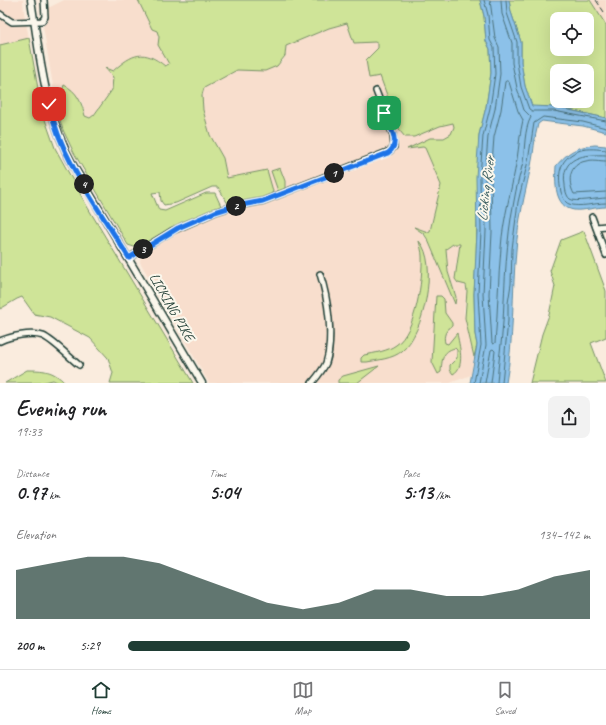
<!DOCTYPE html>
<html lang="en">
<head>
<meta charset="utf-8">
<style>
	body { margin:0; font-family:Caveat,sans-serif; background:#f2f2f2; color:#202124; height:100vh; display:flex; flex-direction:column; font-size:15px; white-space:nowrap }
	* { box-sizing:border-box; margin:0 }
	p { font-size:13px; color:#757577 }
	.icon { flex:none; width:22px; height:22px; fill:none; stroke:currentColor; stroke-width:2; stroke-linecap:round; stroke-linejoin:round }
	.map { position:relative; height:383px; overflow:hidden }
	.sheet { display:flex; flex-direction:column; background:#fff; flex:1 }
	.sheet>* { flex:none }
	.tools { position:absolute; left:550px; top:12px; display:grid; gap:8px }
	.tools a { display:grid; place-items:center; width:44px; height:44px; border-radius:8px; background:#fff; box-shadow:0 4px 16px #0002; font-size:20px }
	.pin { position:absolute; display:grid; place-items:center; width:34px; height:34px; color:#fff; margin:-17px; border-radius:8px; box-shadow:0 2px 6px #0006 }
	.km { position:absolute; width:20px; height:20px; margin:-10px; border-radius:50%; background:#222; color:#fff; font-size:11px; line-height:20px; text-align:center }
	.round { display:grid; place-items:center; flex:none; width:42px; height:42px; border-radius:8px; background:#f2f2f2 }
	.summary { display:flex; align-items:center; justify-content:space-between; height:68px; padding:0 16px }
	h1 { font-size:22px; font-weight:800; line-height:30px }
	.metrics { display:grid; grid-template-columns:repeat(3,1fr); gap:6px; height:68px; padding:4px 16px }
	.metrics div { display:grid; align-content:center }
	.metrics b { font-size:20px; font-weight:800 }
	.metrics small { font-size:11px; font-weight:400 }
	.metrics p { font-size:11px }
	.chart { height:112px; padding:8px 16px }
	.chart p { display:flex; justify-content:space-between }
	.chart svg { width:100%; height:72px; margin-top:4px; fill:#1f3d34; opacity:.7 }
	ul { padding:0 16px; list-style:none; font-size:13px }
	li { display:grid; grid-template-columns:64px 48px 1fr; align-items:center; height:30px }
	li i { height:10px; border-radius:5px; background:#1f3d34 }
	.tabs { display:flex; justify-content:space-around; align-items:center; height:56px; border-top:1px solid #e0e0e0; background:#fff; font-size:11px; color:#757577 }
	.tabs a { display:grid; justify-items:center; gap:2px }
	.tabs .selected { color:#1f3d34 }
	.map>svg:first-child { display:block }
	.built { fill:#f8decd }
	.green { fill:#cfe498; stroke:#779066; fill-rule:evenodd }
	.water { fill:#8cc1e9; stroke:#608ca1 }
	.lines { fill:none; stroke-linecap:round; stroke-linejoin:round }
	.shore { stroke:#4b727c; stroke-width:1 }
	.minor-casing { stroke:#1f3d34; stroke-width:8 }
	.major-casing { stroke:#1f3d34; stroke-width:9 }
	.minor { stroke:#fbf7ec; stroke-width:5 }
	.major { stroke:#fbf7ec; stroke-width:6 }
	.rail { stroke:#1f3d34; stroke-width:1; stroke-dasharray:6 3; stroke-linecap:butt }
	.route-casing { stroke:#fff; stroke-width:8 }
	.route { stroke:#1a73e8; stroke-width:5 }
	.labels { text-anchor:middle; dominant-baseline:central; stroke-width:4; stroke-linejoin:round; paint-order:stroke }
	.street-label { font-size:14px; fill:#1f3d34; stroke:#fbf7ec }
	.water-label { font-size:15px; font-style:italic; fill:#3a5e61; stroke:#fbf7ec }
</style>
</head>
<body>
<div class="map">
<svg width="606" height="383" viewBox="0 0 606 383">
	<rect width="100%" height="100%" fill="#faecde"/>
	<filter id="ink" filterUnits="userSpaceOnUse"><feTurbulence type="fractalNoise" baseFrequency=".025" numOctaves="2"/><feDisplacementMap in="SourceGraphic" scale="8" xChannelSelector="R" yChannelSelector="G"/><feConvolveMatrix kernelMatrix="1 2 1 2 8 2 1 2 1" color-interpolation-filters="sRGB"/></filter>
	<g filter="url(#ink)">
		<g class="built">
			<polygon points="0,0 23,0 24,13 29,38 0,45"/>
			<polygon points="64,0 138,0 152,29 157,31 159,37 159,45 169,64 165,66 153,57 119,66 113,71 105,69 113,77 112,90 94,115 90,118 85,116 82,102 64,86 57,110 43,26 48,21 46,9"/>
			<polygon points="590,0 606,0 606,25 602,19"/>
			<polygon points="347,23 354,43 370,41 375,42 378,44 378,48 373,53 368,78 380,75 405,137 414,137 440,126 453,122 454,127 452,134 444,138 409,149 423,147 425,148 441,185 430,231 428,232 416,228 428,240 455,304 456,297 448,272 446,249 453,244 460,244 460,256 456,265 467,291 464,311 474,357 471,375 450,383 209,383 140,262 141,255 172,234 194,224 221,213 264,203 390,155 394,151 267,198 227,178 223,158 210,135 203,110 202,95 204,88 237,70 251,70 282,62 285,56 286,46 329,28"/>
		</g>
		<g class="green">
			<path d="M138,0H480L484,16L486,41L490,49L491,73L486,107L479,135L476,258L474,294L475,334L477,345L474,357L465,318L467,291L466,285L458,283L455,279L460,244H453L446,249L448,272L456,297L455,304L428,240L424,234L414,227L428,232L430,231L441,185L425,148L423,147L407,149L430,138H444L451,134L454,127L453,123L440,126L414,137H405L400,131L380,76L369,78L366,60L378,48V44L375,42L354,43L347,23L329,28L286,46L285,56L277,66L265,71L237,70L204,88L202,95L203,110L210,135L223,158L227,178L267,170L273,191L270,197L228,204L218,187H212L176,203L164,205L161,201L160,192L152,193L159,210L165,211L206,193H215L221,206L182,222L141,245L134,247L128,245L74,153L63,130L57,110L64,85C77,91 82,103 85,116L90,118L94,115L112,90L113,77L105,68L113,71C133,53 144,49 165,66L169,64L158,45L159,37L157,31L152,29Z"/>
			<path d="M509,0H590L606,25V118L555,107H532L525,86L521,62V42L511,12ZM557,19H587V49H557ZM557,71H587V101H557Z"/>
			<polygon points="29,38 42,111 55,148 88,208 193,383 110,383 113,373 108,358 90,338 50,317 34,314 22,297 17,299 0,309 0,45"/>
			<polygon points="280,168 285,181 285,190 278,191 271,171"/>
			<polygon points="584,231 606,291 606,337 591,343 606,383 530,383 542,334 549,315 555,286 550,271 561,240"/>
			<path d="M419,241C439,263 424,334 402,351C393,359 377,360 367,362H361V358L364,355C375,353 388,351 396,345C416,332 423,279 422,256C422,251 420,246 419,241Z"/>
			<path d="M436,296H441L444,299L445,313L452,323V326C446,330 443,335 445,343L448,344L457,333C459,345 466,367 453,374L450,370V365L457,358V350L455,348C442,351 442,360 441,372L438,374L432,362Z"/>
			<polygon points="379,366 357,383 338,383 338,380 343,376"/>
			<path d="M27,370C43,370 53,370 65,383H59L53,380L41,383H5Z"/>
		</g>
		<g class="water">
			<path d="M480,0H509L511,12L521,42V62L525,86L532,106L555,107L606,118V132L583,126L550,122L542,121L538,124C534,138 534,153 531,166C525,194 518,221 516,250C512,294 514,339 506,383H470L477,345L475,334L474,294L477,231L476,177L479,135L486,107L491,73L490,49L486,41L484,16Z"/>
			<path d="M595,145L606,146V207C596,207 584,211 574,210C554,207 555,182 556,166C569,151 576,147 595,145Z"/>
		</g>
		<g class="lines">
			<g class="shore">
				<polyline points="506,0 507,13 517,42 517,62 521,87 529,109 532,111 554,111 606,121"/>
				<path d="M507,81L509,82L518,111L523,120C520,132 519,146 517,159C512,189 503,218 501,248C498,280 498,311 495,343L493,344L492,343L489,294L492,232L491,177L494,137L501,110L505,82Z"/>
				<path d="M606,150C598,149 589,148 581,150C560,157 557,172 561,192C563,197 564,202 569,204C580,208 594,203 606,203"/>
				<path d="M606,155C585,154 560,156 565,185C565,188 566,196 570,199C575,203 598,198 606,198"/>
				<path d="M606,161C599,161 593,159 586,161C569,164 567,181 574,194L606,192"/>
				<polyline points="474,383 481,345 478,294 481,231 480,177 483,136 490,108 495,74 494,48 490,40 488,15 484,0"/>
				<polyline points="479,383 486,345 483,294 486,231 485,177 488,136 495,109 500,74 499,47 495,38 490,0"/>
				<polyline points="485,383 491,350 493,349 495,351 491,383"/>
				<path d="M497,383C498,363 502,342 503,322C505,282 506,241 514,201C516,188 520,175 523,162C525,148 524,130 531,117L524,110L517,88L512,63V43L502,14L501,0"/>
				<polyline points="502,383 508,321 508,303 511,284 512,249 518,202 528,161 534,123 543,117 583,122 606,128"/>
			</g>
			<defs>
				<g id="minor">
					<polyline points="0,14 12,22 42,21 45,17 44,0"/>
					<polyline points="592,217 606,255"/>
					<polyline points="596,227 606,226"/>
					<polyline points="129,258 172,231 215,212 231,207 263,201 390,151 394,147 393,135 376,91"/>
					<path d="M0,341C11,336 31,332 43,336C54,341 69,357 79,365"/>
					<path d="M312,383C317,377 323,370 326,363C334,339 328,298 320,274"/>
				</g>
				<path id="major" d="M31,0C40,57 45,116 74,167L202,383"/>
			</defs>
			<use href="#minor" class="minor-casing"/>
			<use href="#major" class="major-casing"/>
			<use href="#minor" class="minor"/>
			<use href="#major" class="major"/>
			<polyline class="rail" points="596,0 606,15"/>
		</g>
	</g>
	<g class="lines" filter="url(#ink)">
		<defs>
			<path id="route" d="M49,104C61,160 99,209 129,258L178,228L215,212L231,207L263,201L388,153C402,144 389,124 384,113"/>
		</defs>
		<use href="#route" class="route-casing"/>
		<use href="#route" class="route"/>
	</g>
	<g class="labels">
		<g class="street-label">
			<text transform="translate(172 307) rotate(60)">LICKING PIKE</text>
		</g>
		<g class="water-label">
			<text transform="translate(486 189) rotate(-83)">Licking River</text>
		</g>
	</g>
</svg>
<div class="tools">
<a><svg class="icon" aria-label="locate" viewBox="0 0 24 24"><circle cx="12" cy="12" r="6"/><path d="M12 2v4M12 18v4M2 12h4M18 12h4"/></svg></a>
<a><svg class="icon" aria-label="layers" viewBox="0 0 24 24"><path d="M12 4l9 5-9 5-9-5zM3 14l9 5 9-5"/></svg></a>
</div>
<div class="pin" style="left:384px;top:113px;background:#1e9e55"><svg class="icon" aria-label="arrive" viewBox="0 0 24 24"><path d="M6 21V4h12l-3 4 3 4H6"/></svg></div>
<div class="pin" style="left:49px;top:104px;background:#d93025"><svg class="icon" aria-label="check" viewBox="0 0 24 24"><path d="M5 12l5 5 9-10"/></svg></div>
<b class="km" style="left:334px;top:173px">1</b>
<b class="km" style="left:236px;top:206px">2</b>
<b class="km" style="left:143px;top:249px">3</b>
<b class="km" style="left:84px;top:184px">4</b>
</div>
<section class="sheet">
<div class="summary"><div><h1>Evening run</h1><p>19:33</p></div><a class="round"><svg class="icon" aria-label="share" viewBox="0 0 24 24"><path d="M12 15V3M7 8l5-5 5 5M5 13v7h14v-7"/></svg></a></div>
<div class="metrics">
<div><p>Distance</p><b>0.97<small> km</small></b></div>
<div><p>Time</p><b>5:04</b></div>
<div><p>Pace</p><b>5:13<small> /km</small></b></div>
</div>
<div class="chart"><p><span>Elevation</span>134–142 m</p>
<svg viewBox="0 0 160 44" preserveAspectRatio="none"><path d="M0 44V14L10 10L20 6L30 6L40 10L50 18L60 26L70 34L80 38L90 34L100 26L110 26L120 30L130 30L140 26L150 18L160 14V44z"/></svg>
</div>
<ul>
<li><b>200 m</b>5:29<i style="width:61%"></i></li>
</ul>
</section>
<nav class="tabs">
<a class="selected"><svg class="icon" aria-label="home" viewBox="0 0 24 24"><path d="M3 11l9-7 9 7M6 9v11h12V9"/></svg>Home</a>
<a><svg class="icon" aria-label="map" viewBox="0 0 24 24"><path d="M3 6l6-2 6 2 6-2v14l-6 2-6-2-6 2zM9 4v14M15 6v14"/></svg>Map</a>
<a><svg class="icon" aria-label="saved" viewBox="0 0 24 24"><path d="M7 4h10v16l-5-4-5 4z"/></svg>Saved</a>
</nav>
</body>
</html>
